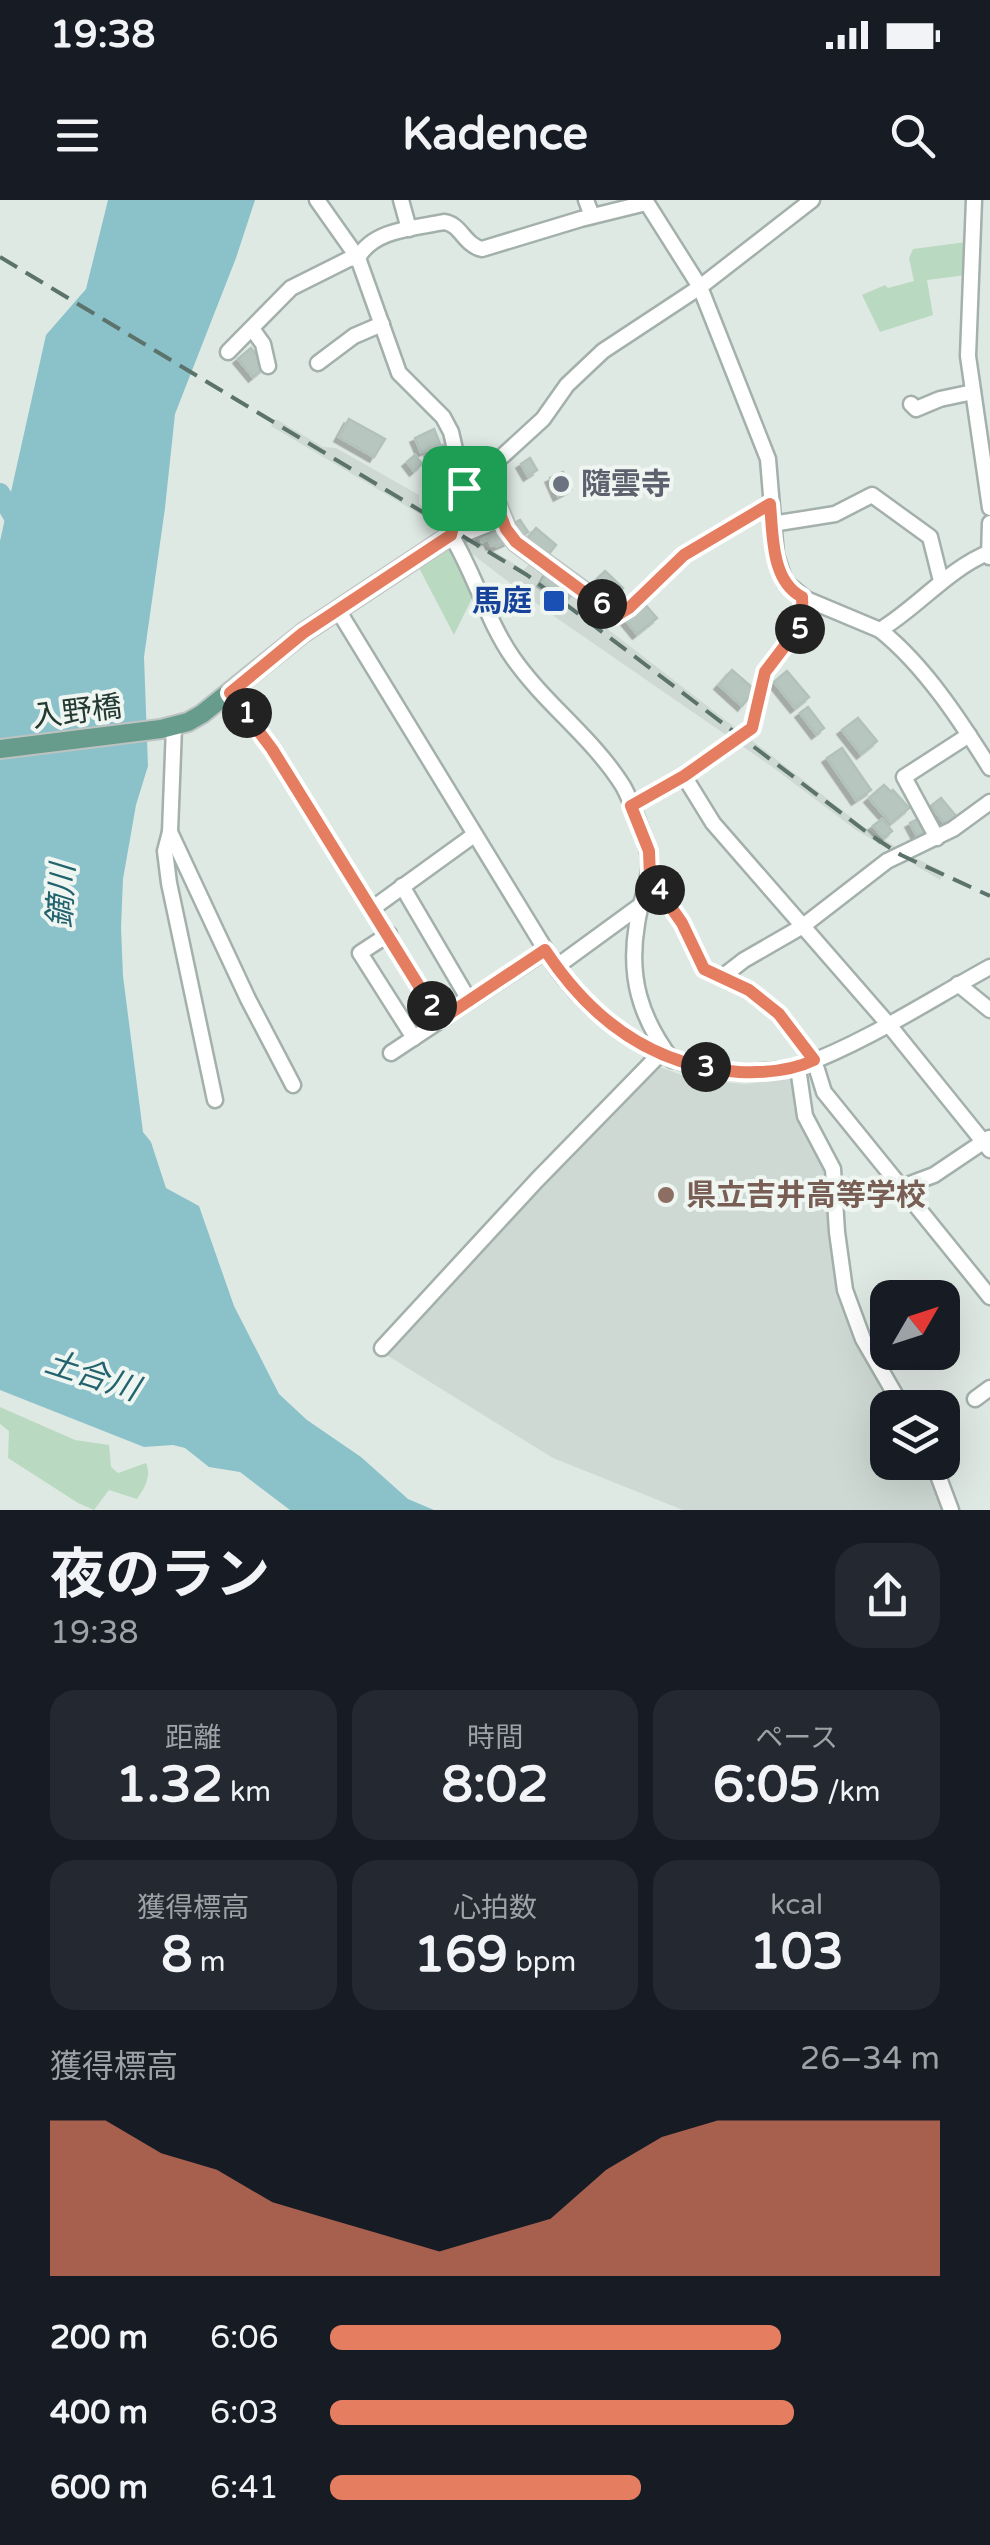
<!DOCTYPE html>
<html lang="ja">
<head>
<meta charset="utf-8">
<style>
	body { margin:0; font-family:"Varela Round","Noto Sans JP",sans-serif; background:#242831; color:#f1f3f6; height:100vh; display:flex; flex-direction:column; font-size:38px; white-space:nowrap }
	* { box-sizing:border-box; margin:0 }
	p { font-size:32px; color:#9ea1a6 }
	.icon { flex:none; width:55px; height:55px; fill:none; stroke:currentColor; stroke-width:2; stroke-linecap:round; stroke-linejoin:round }
	.map { position:relative; height:1310px; overflow:hidden }
	.drawer { display:flex; flex-direction:column; background:#171b24; flex:1 }
	.drawer>* { flex:none }
	.needle { width:65px; rotate:51deg }
	.controls { position:absolute; left:870px; top:1080px; display:grid; gap:20px }
	.controls a { display:grid; place-items:center; width:90px; height:90px; border-radius:20px; background:#171b24; box-shadow:0 10px 40px #0002; font-size:50px }
	.pin { position:absolute; display:grid; place-items:center; width:85px; height:85px; color:#fff; margin:-42px; border-radius:20px; box-shadow:0 5px 15px #0006 }
	.km { position:absolute; width:50px; height:50px; margin:-25px; border-radius:50%; background:#222; color:#fff; font-size:28px; line-height:50px; text-align:center }
	.round { display:grid; place-items:center; flex:none; width:105px; height:105px; border-radius:30px; background:#242831 }
	.headline { display:flex; align-items:center; justify-content:space-between; height:170px; padding:0 50px }
	h1 { font-size:55px; font-weight:700; line-height:75px }
	.stats { display:grid; grid-template-columns:repeat(3,1fr); gap:15px; height:170px; padding:10px 50px }
	.stats div { display:grid; align-content:center; border-radius:25px; background:#242831; text-align:center }
	.stats b { font-size:50px; font-weight:700 }
	.stats small { font-size:28px; font-weight:400 }
	.stats p { font-size:28px }
	.chart { height:280px; padding:20px 50px }
	.chart p { display:flex; justify-content:space-between }
	.chart svg { width:100%; height:180px; margin-top:10px; fill:#e57e61; opacity:.7 }
	ul { padding:0 50px; list-style:none; font-size:32px }
	li { display:grid; grid-template-columns:160px 120px 1fr; align-items:center; height:75px }
	li i { height:25px; border-radius:12px; background:#e57e61 }
	.status { display:flex; justify-content:space-between; align-items:center; height:70px; padding:0 50px; background:#171b24; direction:ltr }
	.status svg { height:28px; fill:currentColor }
	header { display:flex; justify-content:space-between; align-items:center; height:130px; padding:0 50px; background:#171b24; font-size:45px; font-weight:700 }
	.map>svg:first-child { display:block }
	.built { fill:#ced9d3 }
	.green { fill:#bad9c1 }
	.water { fill:#8bc2ca }
	.lines { fill:none; stroke-linecap:round; stroke-linejoin:round }
	.river { stroke:#8bc2ca; stroke-width:20 }
	.building { fill:#b8c6c0; stroke:#b2c2bb; stroke-width:2.5; filter:url(#shadow) }
	.minor-casing { stroke:#a3b0ab; stroke-width:19 }
	.major-casing { stroke:#bdc3c1; stroke-width:22 }
	.minor { stroke:#fff; stroke-width:14 }
	.major { stroke:#679b8c; stroke-width:18 }
	.rail { stroke:#5c736c; stroke-width:4; stroke-dasharray:20 10; stroke-linecap:butt }
	.route-casing { stroke:#fff; stroke-width:20 }
	.route { stroke:#e57e61; stroke-width:12 }
	.worship-dot { fill:#6b7280; stroke:#eff6f2; stroke-width:4 }
	.transit-dot { fill:#1a4fb4; stroke:#eff6f2; stroke-width:4 }
	.education-dot { fill:#8d6e63; stroke:#eff6f2; stroke-width:4 }
	.labels { text-anchor:middle; dominant-baseline:central; stroke-width:8; stroke-linejoin:round; paint-order:stroke }
	.worship-label { font-size:30px; font-weight:bold; fill:#5b616d; stroke:#eff6f2; text-anchor:start }
	.transit-label { font-size:30px; font-weight:bold; fill:#164399; stroke:#eff6f2; text-anchor:end }
	.street-label { font-size:30px; fill:#223831; stroke:#eff6f2 }
	.education-label { font-size:30px; font-weight:bold; fill:#785e54; stroke:#eff6f2; text-anchor:start }
	.water-label { font-size:32px; font-style:italic; fill:#22636e; stroke:#eff6f2 }
</style>
</head>
<body>
<div class="status"><b>19:38</b><svg viewBox="0 0 49 12"><path d="M0 12V9h3v3zM5 12V6h3v6zM10 12V3h3v9zM15 12V0h3v12zM26 1h20v11H26zM47 4h2v5h-2z"/></svg></div>
<header><svg class="icon" aria-label="menu" viewBox="0 0 24 24"><path d="M4 6h16M4 12h16M4 18h16"/></svg>Kadence<svg class="icon" aria-label="search" viewBox="0 0 24 24"><circle cx="10" cy="10" r="6"/><path d="M15 15l6 6"/></svg></header>
<div class="map">
<svg width="990" height="1310" viewBox="0 0 990 1310">
	<defs>
		<filter id="shadow"><feDropShadow dx="-4.5" dy="4.5" stdDeviation="0" flood-color="#0004"/></filter>
	</defs>
	<rect width="100%" height="100%" fill="#dfe9e4"/>
	<g class="built">
		<polygon points="276,219 323,247 336,248 419,295 419,304 524,370 532,360 611,418 605,427 860,624 905,653 944,672 940,680 856,630 771,566 548,412 421,315 271,226"/>
		<polygon points="655,865 684,876 721,882 746,884 793,878 803,925 828,976 842,1090 899,1207 888,1208 888,1262 931,1263 949,1310 683,1310 553,1258 385,1154"/>
	</g>
	<g class="green">
		<polygon points="966,42 966,75 927,80 933,115 880,132 862,95 885,85 888,88 914,81 909,58 913,49"/>
		<polygon points="450,345 474,394 454,435 417,364"/>
		<path d="M0,1207L75,1240L109,1245L111,1267L118,1273L146,1263C152,1276 144,1289 137,1299L109,1290L94,1310L78,1303L8,1258L9,1231L0,1224Z"/>
	</g>
	<polygon class="water" points="108,0 255,0 236,58 175,214 165,308 144,457 148,566 136,605 123,679 121,727 123,776 143,932 151,942 166,988 199,1006 234,1106 279,1194 307,1220 361,1257 408,1299 434,1310 290,1310 240,1272 209,1267 185,1248 173,1245 144,1247 0,1190 0,341 46,135 86,89"/>
	<g class="lines">
		<polyline class="river" points="0,293 20,328"/>
	</g>
	<g class="building">
		<polygon points="251,148 266,166 253,177 238,159"/>
		<polygon points="349,219 385,239 374,257 339,237"/>
		<polygon points="434,229 440,244 421,252 415,238"/>
		<polygon points="443,245 457,273 447,277 429,252"/>
		<polygon points="415,255 422,264 414,271 407,262"/>
		<polygon points="530,258 537,270 528,276 521,264"/>
		<polygon points="563,272 571,289 558,296 550,278"/>
		<polygon points="446,286 458,296 452,303 440,293"/>
		<polygon points="520,320 528,332 521,337 513,324"/>
		<polygon points="501,325 508,341 497,346 491,345 488,339 482,342 480,335"/>
		<polygon points="536,328 556,345 544,360 524,343"/>
		<polygon points="605,371 623,388 612,400 594,382"/>
		<polygon points="548,372 575,390 568,399 542,382"/>
		<polygon points="642,401 657,418 637,434 623,417"/>
		<polygon points="732,470 755,490 742,506 719,485"/>
		<polygon points="787,471 809,497 795,508 774,482"/>
		<polygon points="808,507 824,528 816,534 800,513"/>
		<polygon points="858,518 877,541 861,554 842,530"/>
		<polygon points="842,548 871,590 856,600 827,558"/>
		<polygon points="884,585 891,592 893,590 909,608 891,623 869,598"/>
		<polygon points="941,598 956,616 945,624 931,606"/>
		<polygon points="920,618 927,631 917,636 910,623"/>
		<polygon points="882,619 892,631 884,638 873,626"/>
	</g>
	<g class="lines">
		<defs>
			<g id="minor">
				<polyline points="401,0 409,29"/>
				<polyline points="586,0 592,16"/>
				<path d="M645,0L700,87L768,259L776,355L785,382L806,399L880,430C924,465 960,520 990,568"/>
				<polyline points="974,0 968,156 990,308"/>
				<polyline points="253,130 263,144 268,166"/>
				<polyline points="228,152 291,88 349,59 358,58 317,0"/>
				<polyline points="318,163 354,136 382,124"/>
				<polyline points="911,204 916,209 940,199 973,192"/>
				<polyline points="484,273 543,219 567,185 603,151 700,87 812,0"/>
				<path d="M464,288L451,232L443,217L399,173L358,58C373,29 416,28 444,22C461,24 464,45 482,49L581,19L646,3"/>
				<polyline points="772,324 835,314 872,295 930,337 941,381"/>
				<polyline points="467,333 502,319"/>
				<path d="M451,335C475,374 487,421 513,458C545,504 593,538 623,586C631,600 637,619 643,635C658,672 642,688 637,724C628,777 640,817 672,860"/>
				<polyline points="989,357 990,323"/>
				<path d="M338,410L556,767C605,833 679,880 764,871C776,870 790,870 801,866C868,841 928,801 990,767"/>
				<polyline points="616,415 629,408 684,355 770,304"/>
				<path d="M880,430C919,406 948,369 990,352"/>
				<polyline points="230,493 272,549 440,820"/>
				<polyline points="174,527 170,632 248,799 293,885"/>
				<polyline points="684,576 713,623 889,825 990,950"/>
				<polyline points="631,606 684,576 752,528 765,472 803,422 802,397"/>
				<polyline points="170,632 165,651 169,683 215,900"/>
				<polyline points="937,638 904,577 969,535"/>
				<polyline points="651,677 682,723 704,769 749,790 779,814 814,860 824,892 990,1097"/>
				<polyline points="402,686 469,800"/>
				<polyline points="373,708 474,635"/>
				<polyline points="389,734 360,753 414,838"/>
				<polyline points="556,767 641,705"/>
				<polyline points="722,777 744,760 803,726 887,661 953,629 990,602"/>
				<polyline points="958,784 990,810"/>
				<polyline points="391,853 545,751"/>
				<polyline points="798,868 805,916 833,969 837,1032 845,1090 863,1139 903,1208"/>
				<polyline points="902,987 934,975 989,938"/>
				<polyline points="382,1148 537,980 659,855"/>
				<polyline points="975,1199 990,1188"/>
				<polyline points="933,1262 951,1310"/>
			</g>
			<polyline id="major" points="0,549 161,529 188,522 202,514 303,433 451,335 461,294 484,273 507,329 516,342 616,415"/>
		</defs>
		<use href="#minor" class="minor-casing"/>
		<use href="#major" class="major-casing"/>
		<use href="#minor" class="minor"/>
		<use href="#major" class="major"/>
		<polyline class="rail" points="0,57 527,375 869,634 901,655 990,696"/>
	</g>
	<g class="lines">
		<defs>
			<path id="route" d="M484,273L506,329L516,342L616,416L629,408L684,355L770,304C773,335 771,381 802,397L803,422L765,472L752,528L684,576L631,606L649,651L650,677L682,723L704,769L749,790L779,814L814,860C792,871 764,873 739,872C654,867 591,820 545,750L440,820L272,549L230,493L303,433L451,335L461,294Z"/>
		</defs>
		<use href="#route" class="route-casing"/>
		<use href="#route" class="route"/>
	</g>
	<circle class="worship-dot" cx="561" cy="284" r="10"/>
	<rect class="transit-dot" x="542" y="389" width="24" height="24" rx="5"/>
	<circle class="education-dot" cx="666" cy="995" r="10"/>
	<g class="labels">
		<g class="worship-label">
			<text x="581" y="284">隨雲寺</text>
		</g>
		<g class="transit-label">
			<text x="532" y="401">馬庭</text>
		</g>
		<g class="street-label">
			<text transform="translate(77 512) rotate(-7)">入野橋</text>
		</g>
		<g class="education-label">
			<text x="686" y="995">県立吉井高等学校</text>
		</g>
		<g class="water-label">
			<text transform="translate(62 696) rotate(-87)">鏑川</text>
			<text transform="translate(92 1176) rotate(18)">土合川</text>
		</g>
	</g>
</svg>
<div class="controls">
<a><svg class="needle" viewBox="-14 -14 28 28"><path d="M0-13l5 13h-10z" fill="#e53935"/><path d="M0 13l5-13h-10z" fill="#9ea1a6"/></svg></a>
<a><svg class="icon" aria-label="layers" viewBox="0 0 24 24"><path d="M12 4l9 5-9 5-9-5zM3 14l9 5 9-5"/></svg></a>
</div>
<div class="pin" style="left:464px;top:288px;background:#1e9e55"><svg class="icon" aria-label="arrive" viewBox="0 0 24 24"><path d="M6 21V4h12l-3 4 3 4H6"/></svg></div>
<b class="km" style="left:247px;top:513px">1</b>
<b class="km" style="left:432px;top:806px">2</b>
<b class="km" style="left:706px;top:867px">3</b>
<b class="km" style="left:660px;top:690px">4</b>
<b class="km" style="left:800px;top:429px">5</b>
<b class="km" style="left:602px;top:404px">6</b>
</div>
<section class="drawer">
<div class="headline"><div><h1>夜のラン</h1><p>19:38</p></div><a class="round"><svg class="icon" aria-label="share" viewBox="0 0 24 24"><path d="M12 15V3M7 8l5-5 5 5M5 13v7h14v-7"/></svg></a></div>
<div class="stats">
<div><p>距離</p><b>1.32<small> km</small></b></div>
<div><p>時間</p><b>8:02</b></div>
<div><p>ペース</p><b>6:05<small> /km</small></b></div>
</div>
<div class="stats">
<div><p>獲得標高</p><b>8<small> m</small></b></div>
<div><p>心拍数</p><b>169<small> bpm</small></b></div>
<div><p>kcal</p><b>103</b></div>
</div>
<div class="chart"><p><span>獲得標高</span>26–34 m</p>
<svg viewBox="0 0 160 44" preserveAspectRatio="none"><path d="M0 44V6L10 6L20 14L30 18L40 26L50 30L60 34L70 38L80 34L90 30L100 18L110 10L120 6L130 6L140 6L150 6L160 6V44z"/></svg>
</div>
<ul>
<li><b>200 m</b>6:06<i style="width:74%"></i></li>
<li><b>400 m</b>6:03<i style="width:76%"></i></li>
<li><b>600 m</b>6:41<i style="width:51%"></i></li>
</ul>
</section>
</body>
</html>
